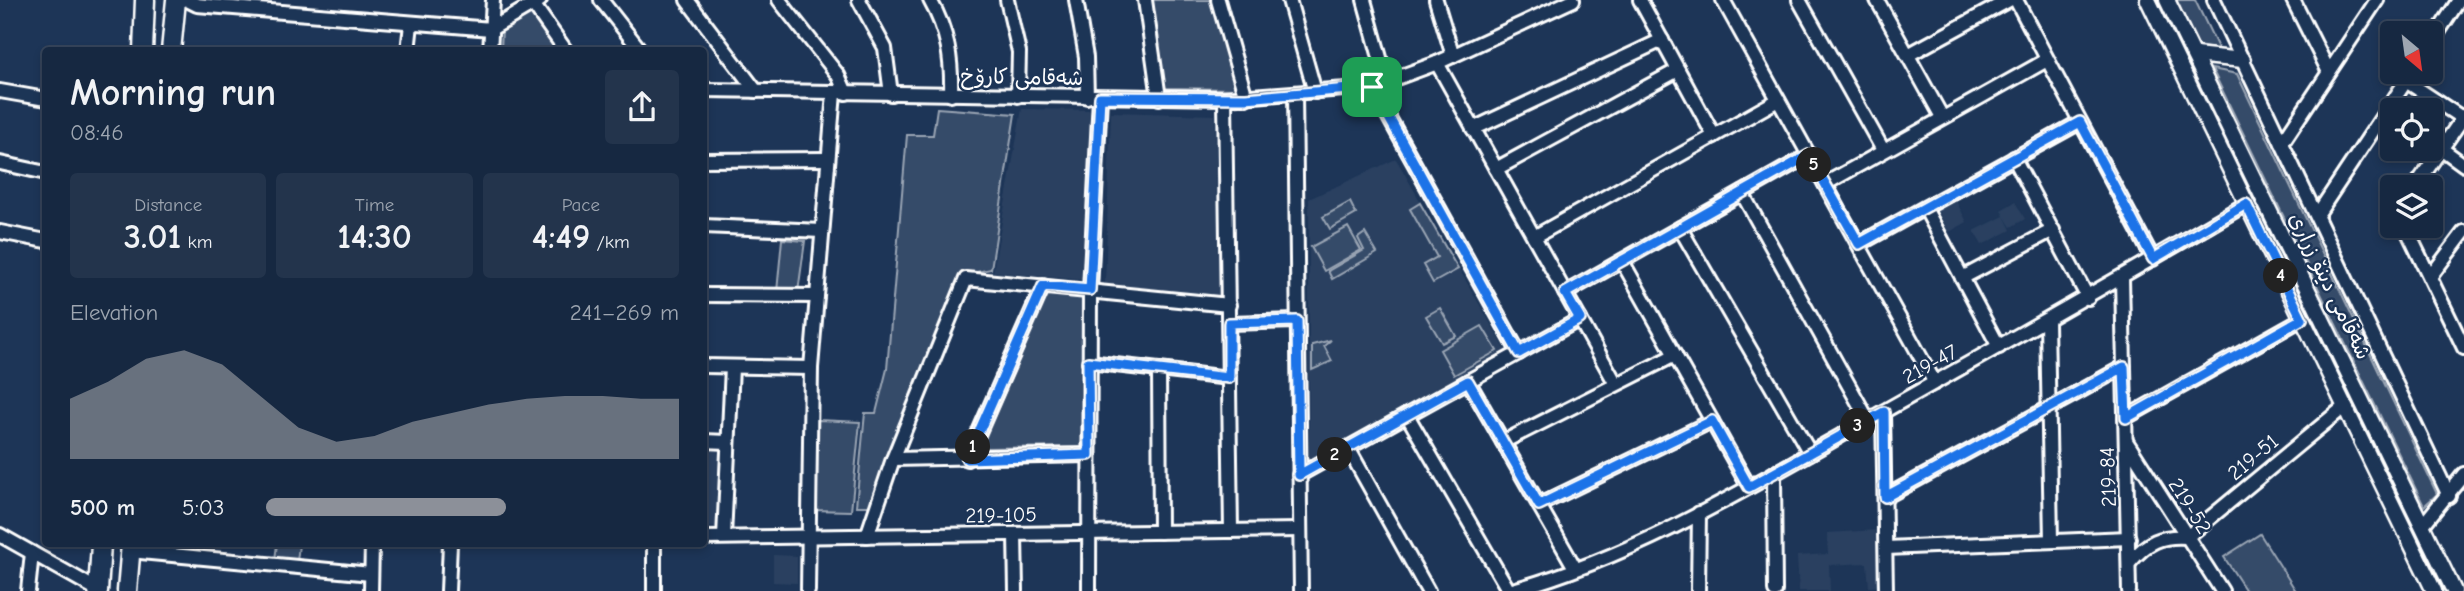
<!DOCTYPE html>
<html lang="en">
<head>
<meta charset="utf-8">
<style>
	body { margin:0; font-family:"Comic Neue","Playpen Sans Arabic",sans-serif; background:#23344c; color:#f1f3f6; height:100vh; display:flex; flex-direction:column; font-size:26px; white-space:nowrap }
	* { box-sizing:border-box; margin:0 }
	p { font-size:23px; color:#9ea6b1 }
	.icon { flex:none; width:38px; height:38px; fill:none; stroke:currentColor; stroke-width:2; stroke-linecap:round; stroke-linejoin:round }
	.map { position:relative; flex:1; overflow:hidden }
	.details { position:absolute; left:42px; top:47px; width:665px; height:500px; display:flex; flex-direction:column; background:#162841; border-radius:7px; box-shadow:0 4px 10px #0003,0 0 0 2px #35445a }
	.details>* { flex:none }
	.needle { width:46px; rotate:151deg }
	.fabs { position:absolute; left:2380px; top:21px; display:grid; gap:14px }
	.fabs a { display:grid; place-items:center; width:63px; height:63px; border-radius:7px; background:#162841; box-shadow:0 4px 10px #0003,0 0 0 2px #35445a; font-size:35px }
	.pin { position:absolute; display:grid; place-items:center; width:60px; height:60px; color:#fff; margin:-30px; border-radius:14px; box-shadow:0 4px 10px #0006 }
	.km { position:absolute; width:35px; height:35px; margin:-18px; border-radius:50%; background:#222; color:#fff; font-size:19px; line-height:35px; text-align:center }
	.round { display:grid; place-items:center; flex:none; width:74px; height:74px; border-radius:7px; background:#23344c }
	.summary { display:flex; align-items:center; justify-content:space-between; height:119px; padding:0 28px }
	h1 { font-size:38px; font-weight:700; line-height:52px }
	.stats { display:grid; grid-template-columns:repeat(3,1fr); gap:10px; height:119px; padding:7px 28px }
	.stats div { display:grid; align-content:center; border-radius:7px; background:#23344c; text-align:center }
	.stats b { font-size:35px; font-weight:700 }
	.stats small { font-size:19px; font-weight:400 }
	.stats p { font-size:19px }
	.chart { height:196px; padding:14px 28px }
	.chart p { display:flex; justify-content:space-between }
	.chart svg { width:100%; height:126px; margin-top:7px; fill:#8c9099; opacity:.7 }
	ul { padding:0 28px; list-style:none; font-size:23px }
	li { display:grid; grid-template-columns:112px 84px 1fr; align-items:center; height:52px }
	li i { height:18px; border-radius:9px; background:#8c9099 }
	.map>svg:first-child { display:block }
	.built { fill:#2a4161 }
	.green { fill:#364b69; stroke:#9aa5b4; stroke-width:2 }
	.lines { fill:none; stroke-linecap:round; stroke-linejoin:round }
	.minor-casing { stroke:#fff; stroke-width:18 }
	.major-casing { stroke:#fff; stroke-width:19 }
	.highway-casing { stroke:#fff; stroke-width:23 }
	.minor { stroke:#1d3557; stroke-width:12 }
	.major { stroke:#1d3557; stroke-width:14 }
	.highway { stroke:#1d3557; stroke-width:18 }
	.route-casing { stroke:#fff; stroke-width:14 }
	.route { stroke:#1a73e8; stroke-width:9 }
	.labels { text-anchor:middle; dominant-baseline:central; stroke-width:5; stroke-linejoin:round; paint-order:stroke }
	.street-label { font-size:21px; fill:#fff; stroke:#1d3557 }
</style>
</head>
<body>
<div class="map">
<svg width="2464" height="591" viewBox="0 0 2464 591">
	<rect width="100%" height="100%" fill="#1d3557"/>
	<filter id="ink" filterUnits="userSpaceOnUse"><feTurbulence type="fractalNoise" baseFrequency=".0143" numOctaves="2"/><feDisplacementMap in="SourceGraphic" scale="14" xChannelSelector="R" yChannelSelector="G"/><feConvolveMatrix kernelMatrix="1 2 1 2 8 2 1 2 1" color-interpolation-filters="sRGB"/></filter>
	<g filter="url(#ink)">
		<g class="built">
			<polygon points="1022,109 1091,110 1082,280 993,272"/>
			<polygon points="1111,112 1215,115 1219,296 1105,285"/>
			<polygon points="1396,159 1508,354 1309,465 1309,199"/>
			<polygon points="1956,201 1967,222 1949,232 1938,211"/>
			<polygon points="2015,202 2025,219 2011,227 2004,216 2011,230 1982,245 1974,231 2004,216 2001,210"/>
			<polygon points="704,445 722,446 721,527 704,527"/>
			<polygon points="1879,530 1882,586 1869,587 1867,563 1829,565 1830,591 1799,591 1797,556 1828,554 1827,533"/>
			<polygon points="773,555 797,556 797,583 773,582"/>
		</g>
		<g class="green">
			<polygon points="1149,0 1211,0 1236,89 1161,88"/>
			<polygon points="2176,0 2195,0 2219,50 2198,46"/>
			<polygon points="530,6 561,51 501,51 502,26"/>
			<polygon points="2212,69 2237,74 2437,494 2424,506"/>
			<polygon points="937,108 1015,114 991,269 962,275 872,506 856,506 865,413 876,413 887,369 907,135 933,135"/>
			<polygon points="1350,202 1356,214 1330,229 1323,217"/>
			<polygon points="1420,203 1458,269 1433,283 1423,265 1437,257 1410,209"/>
			<polygon points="1348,227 1361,250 1324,271 1311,247"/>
			<polygon points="1365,233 1377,253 1332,279 1328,271 1364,250 1358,238"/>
			<polygon points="782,239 805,241 798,292 777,292"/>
			<polygon points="1047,294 1086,296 1083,447 981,448"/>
			<polygon points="1440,308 1456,336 1442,343 1426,316"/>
			<polygon points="1482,326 1497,351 1454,375 1440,350"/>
			<polygon points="1331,340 1324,346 1332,361 1312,370 1312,345"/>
			<polygon points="818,420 860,422 851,511 812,510"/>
			<polygon points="2260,534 2296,591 2246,591 2224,557"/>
			<polygon points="277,544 299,544 297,562 275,560"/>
		</g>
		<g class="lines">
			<defs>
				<g id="minor">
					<polyline points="187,0 197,5 491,29 540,0"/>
					<polyline points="601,0 641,51"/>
					<polyline points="687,0 756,91"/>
					<polyline points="779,0 838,75 846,93"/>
					<polyline points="859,0 885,48 891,94"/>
					<path d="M930,0C948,32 952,59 951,95"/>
					<polyline points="1007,0 1019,52 1018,96"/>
					<polyline points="1076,0 1086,57 1087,97"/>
					<polyline points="1145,0 1159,98"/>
					<polyline points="1218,0 1246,98"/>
					<polyline points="1289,0 1315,92"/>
					<polyline points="1364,0 1387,83"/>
					<polyline points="1436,0 1453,56"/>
					<polyline points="1640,0 1714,136"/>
					<polyline points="1723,0 1935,383"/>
					<polyline points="1799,0 1883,150"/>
					<polyline points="1877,0 1942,117"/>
					<polyline points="2016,0 2153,259"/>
					<polyline points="2214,0 2449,496"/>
					<polyline points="2293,0 2329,72"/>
					<polyline points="533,4 566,51"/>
					<polyline points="2431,43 2459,0"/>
					<polyline points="408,51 411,24"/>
					<polyline points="490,51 493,0"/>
					<polyline points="1908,55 2009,0"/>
					<polyline points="1437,63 1616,384"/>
					<polyline points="2406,81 2462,118"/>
					<polyline points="1372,87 1519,353"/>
					<polyline points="704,90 1225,98 1372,87 1437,63 1573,0"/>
					<polyline points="0,91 46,99"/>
					<polyline points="1295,93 1301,591"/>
					<polyline points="1225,98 1231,531"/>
					<polyline points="1473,129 1662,40"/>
					<polyline points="2282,143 2377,0"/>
					<polyline points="2442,149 2464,165"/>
					<polyline points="2014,158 2088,298"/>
					<polyline points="704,160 827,159"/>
					<polyline points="0,163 46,173"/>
					<polyline points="1496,169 1678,70"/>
					<polyline points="1825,184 2047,60"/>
					<polyline points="2415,187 2464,116"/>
					<polyline points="1742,193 1868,420"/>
					<polyline points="1925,208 1999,347"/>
					<polyline points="2317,215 2412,72"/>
					<polyline points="704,226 822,231"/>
					<polyline points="2405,226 2464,348"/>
					<polyline points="1680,228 1810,453"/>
					<polyline points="0,232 46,241"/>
					<polyline points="1534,237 1778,100"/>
					<polyline points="1859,244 2080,122"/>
					<polyline points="1622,261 1749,487"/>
					<polyline points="2430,277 2464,232"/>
					<polyline points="1962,278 2053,230"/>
					<polyline points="2122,278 2129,591"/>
					<polyline points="1565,293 1809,155"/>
					<polyline points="704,295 817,296"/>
					<polyline points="2047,321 2051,541"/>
					<polyline points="1229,323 1297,321"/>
					<polyline points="1089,362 1229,378"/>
					<polyline points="704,366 811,368"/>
					<polyline points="1159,370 1160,532"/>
					<polyline points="1468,381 1575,568"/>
					<polyline points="1883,412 1886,591"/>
					<path d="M1407,415L1509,591C1635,557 1750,487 1863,423C1991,351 2119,279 2246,204"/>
					<polyline points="2125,418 2302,319"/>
					<polyline points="704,441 727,442"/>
					<polyline points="2126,441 2222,591"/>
					<polyline points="1503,442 1675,355"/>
					<polyline points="1348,448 1428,591"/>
					<polyline points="893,459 1089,455"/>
					<polyline points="967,459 1043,286"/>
					<polyline points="1774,473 1775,591"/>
					<polyline points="1299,475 1580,319"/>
					<polyline points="1885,497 2124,367"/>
					<polyline points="1539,505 1712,421"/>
					<polyline points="2422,526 2464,474"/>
					<polyline points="1015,534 1016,591"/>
					<polyline points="0,535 98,590"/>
					<polyline points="867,536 893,459 966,279 1229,305"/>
					<polyline points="724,537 732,367"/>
					<polyline points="704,538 1300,530"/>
					<polyline points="1886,548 2129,538"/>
					<polyline points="130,551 371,574"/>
					<path d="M2130,562C2147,542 2161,535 2187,537L2344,407"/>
					<polyline points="28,591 32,553"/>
					<polyline points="371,591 372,544"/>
					<polyline points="448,591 450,544"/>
					<polyline points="654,591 654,544"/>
					<polyline points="808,591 811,368 834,93"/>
					<polyline points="1089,591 1090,290 1100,98"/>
					<polyline points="1698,591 1699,513"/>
				</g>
				<g id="major">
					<polyline points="2148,0 2434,591"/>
					<polyline points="2167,0 2454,591"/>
					<polyline points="2195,55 2243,60"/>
				</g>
				<g id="highway">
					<polyline points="143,51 145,0"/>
					<polyline points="171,51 176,0"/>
					<polyline points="98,591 101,544"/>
					<polyline points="127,591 131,544"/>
				</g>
			</defs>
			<use href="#minor" class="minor-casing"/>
			<use href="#major" class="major-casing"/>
			<use href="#highway" class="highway-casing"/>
			<use href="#minor" class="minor"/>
			<use href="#major" class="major"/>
			<use href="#highway" class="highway"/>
		</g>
	</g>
	<g class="lines" filter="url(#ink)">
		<defs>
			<polygon id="route" points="1372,87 1519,353 1580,319 1565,293 1809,155 1859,244 2080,122 2153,259 2246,204 2302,319 2126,418 2124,367 1885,497 1884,412 1749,487 1712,421 1539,505 1468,381 1299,475 1297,321 1229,323 1229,378 1088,362 1089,455 967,459 1043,286 1090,290 1100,97 1246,98"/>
		</defs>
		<use href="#route" class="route-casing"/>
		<use href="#route" class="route"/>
	</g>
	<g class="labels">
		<g class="street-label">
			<text transform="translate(1022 77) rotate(1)">شەقامی کارۆخ</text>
			<text transform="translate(2330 286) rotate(64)">شەقامی دینۆ زراری</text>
			<text transform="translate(1930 364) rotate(-29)">219-47</text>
			<text transform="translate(2253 457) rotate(-40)">219-51</text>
			<text transform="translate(2108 477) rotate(-92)">219-84</text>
			<text transform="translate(2190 506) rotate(58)">219-52</text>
			<text transform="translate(1001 515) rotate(-1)">219-105</text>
		</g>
	</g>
</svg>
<div class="fabs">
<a><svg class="needle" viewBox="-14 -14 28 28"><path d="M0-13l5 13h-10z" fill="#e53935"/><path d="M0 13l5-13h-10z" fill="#9ea6b1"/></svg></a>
<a><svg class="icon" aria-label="locate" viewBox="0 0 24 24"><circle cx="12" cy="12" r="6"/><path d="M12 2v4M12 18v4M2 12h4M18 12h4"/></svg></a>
<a><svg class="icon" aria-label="layers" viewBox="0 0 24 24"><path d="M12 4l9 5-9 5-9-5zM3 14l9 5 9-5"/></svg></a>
</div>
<div class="pin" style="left:1372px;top:87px;background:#1e9e55"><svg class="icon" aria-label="arrive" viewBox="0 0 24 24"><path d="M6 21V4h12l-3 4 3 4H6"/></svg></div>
<b class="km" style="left:973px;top:447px">1</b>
<b class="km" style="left:1335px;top:455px">2</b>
<b class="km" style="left:1858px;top:426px">3</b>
<b class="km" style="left:2281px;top:276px">4</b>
<b class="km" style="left:1814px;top:165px">5</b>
<section class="details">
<div class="summary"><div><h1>Morning run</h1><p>08:46</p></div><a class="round"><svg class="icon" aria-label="share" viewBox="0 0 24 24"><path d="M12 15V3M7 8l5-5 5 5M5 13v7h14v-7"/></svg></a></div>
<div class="stats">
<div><p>Distance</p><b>3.01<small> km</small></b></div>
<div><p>Time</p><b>14:30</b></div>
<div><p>Pace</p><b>4:49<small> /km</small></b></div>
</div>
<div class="chart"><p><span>Elevation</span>241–269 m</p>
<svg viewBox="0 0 160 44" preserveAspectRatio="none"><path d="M0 44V23L10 17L20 9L30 6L40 11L50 22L60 33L70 38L80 36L90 31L100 28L110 25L120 23L130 22L140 22L150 23L160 23V44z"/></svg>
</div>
<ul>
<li><b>500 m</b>5:03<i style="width:58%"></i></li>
</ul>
</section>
</div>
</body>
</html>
